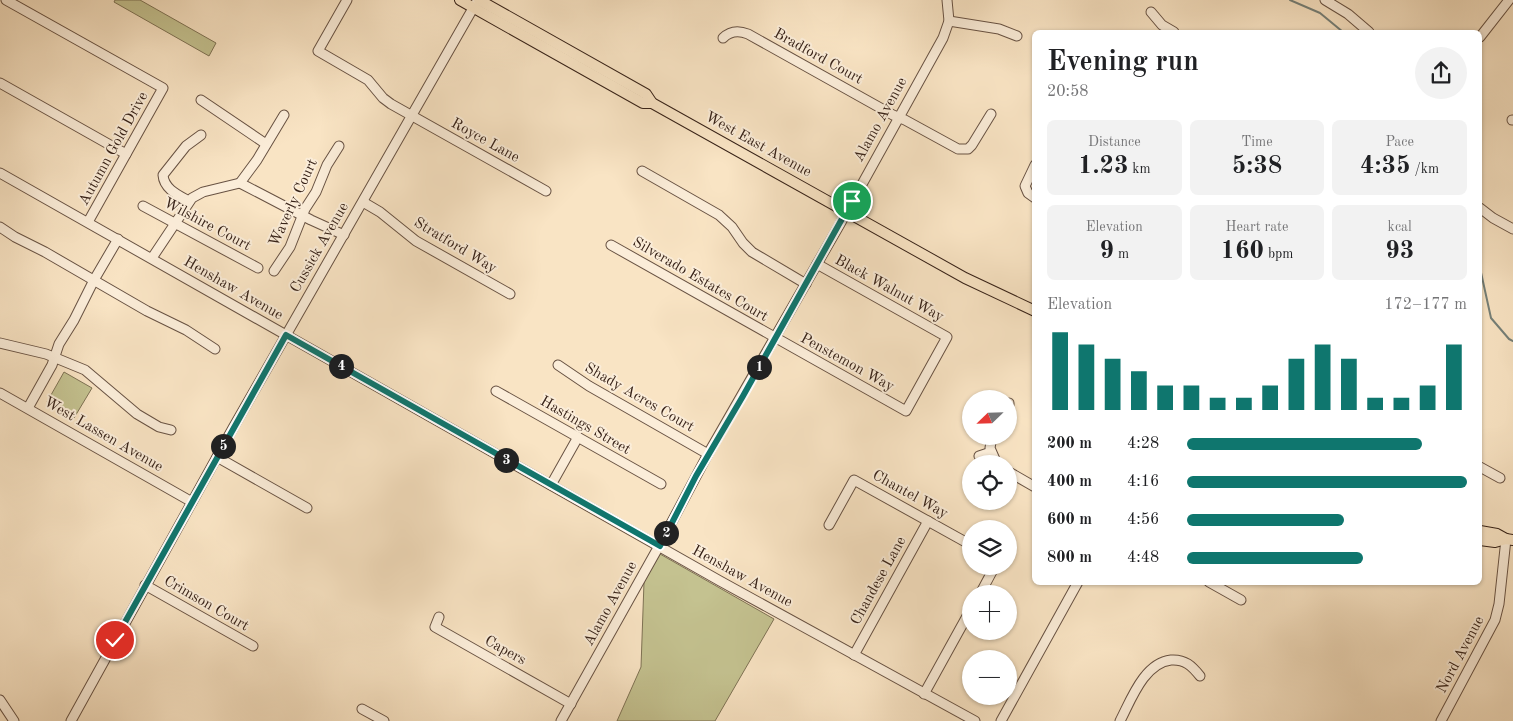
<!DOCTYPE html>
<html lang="en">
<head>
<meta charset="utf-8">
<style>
	body { margin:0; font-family:"Old Standard TT",serif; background:#f2f2f2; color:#202124; height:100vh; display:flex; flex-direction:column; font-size:19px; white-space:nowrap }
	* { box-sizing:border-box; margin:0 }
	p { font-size:16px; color:#757577 }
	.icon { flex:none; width:28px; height:28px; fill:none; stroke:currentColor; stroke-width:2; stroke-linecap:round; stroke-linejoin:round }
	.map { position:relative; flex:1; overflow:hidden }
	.sheet { position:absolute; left:1032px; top:30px; width:450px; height:555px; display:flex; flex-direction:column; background:#fff; border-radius:8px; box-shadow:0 1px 4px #0004 }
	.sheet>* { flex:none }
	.needle { width:32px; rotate:247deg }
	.fabs { position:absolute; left:962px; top:390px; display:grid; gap:10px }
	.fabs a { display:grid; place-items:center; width:55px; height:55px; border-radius:50%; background:#fff; box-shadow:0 1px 4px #0004; font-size:25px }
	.pin { position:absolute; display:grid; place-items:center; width:42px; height:42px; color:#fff; margin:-21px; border:2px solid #fff; border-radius:50%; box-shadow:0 1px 5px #0007 }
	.km { position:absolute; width:25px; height:25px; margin:-12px; border-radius:50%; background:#222; color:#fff; font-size:14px; line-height:25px; text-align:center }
	.round { display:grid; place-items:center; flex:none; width:52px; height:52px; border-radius:26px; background:#f2f2f2 }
	.overview { display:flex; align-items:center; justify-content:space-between; height:85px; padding:0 15px }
	h1 { font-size:28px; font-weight:800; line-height:38px }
	.metrics { display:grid; grid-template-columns:repeat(3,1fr); gap:8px; height:85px; padding:5px 15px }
	.metrics div { display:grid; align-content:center; border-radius:8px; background:#f2f2f2; text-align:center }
	.metrics b { font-size:25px; font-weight:800 }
	.metrics small { font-size:14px; font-weight:400 }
	.metrics p { font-size:14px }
	.chart { height:140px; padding:10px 15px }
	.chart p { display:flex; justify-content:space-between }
	.chart svg { width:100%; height:90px; margin-top:5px; stroke:#0f766e; stroke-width:6 }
	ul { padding:0 15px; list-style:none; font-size:16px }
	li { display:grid; grid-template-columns:80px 60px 1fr; align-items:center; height:38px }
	li i { height:12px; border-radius:6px; background:#0f766e }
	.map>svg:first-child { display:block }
	.green { fill:#c4c290; stroke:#7e7254 }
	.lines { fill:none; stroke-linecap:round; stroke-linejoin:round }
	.stream { stroke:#758079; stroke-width:2 }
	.minor-casing { stroke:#685243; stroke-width:11 }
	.major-casing { stroke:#372218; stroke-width:12 }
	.minor { stroke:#fbedd9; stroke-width:9 }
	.major { stroke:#f9e4c4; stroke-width:10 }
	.route-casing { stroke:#fff; stroke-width:10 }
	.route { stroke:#0f766e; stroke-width:6 }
	.labels { text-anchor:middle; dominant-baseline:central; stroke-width:4; stroke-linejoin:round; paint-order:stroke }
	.street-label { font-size:15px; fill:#372218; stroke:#fbedd9 }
</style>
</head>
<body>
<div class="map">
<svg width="1513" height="721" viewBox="0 0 1513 721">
	<rect width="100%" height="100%" fill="#f9e4c4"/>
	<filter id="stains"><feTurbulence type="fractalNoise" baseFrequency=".004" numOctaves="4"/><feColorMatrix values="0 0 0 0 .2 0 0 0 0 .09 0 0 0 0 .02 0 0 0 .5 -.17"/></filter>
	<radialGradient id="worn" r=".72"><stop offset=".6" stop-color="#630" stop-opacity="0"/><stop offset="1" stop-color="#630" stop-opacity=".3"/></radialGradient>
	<g class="green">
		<polygon points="115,0 140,0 216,43 209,56 114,2"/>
		<polygon points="64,372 92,388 74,418 47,402"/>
		<polygon points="660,554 774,619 715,721 617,721 641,667 644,582"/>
	</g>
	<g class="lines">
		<g class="stream">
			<polyline points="1290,0 1320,13 1343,32"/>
			<polyline points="1480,268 1491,318 1509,339 1513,341"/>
		</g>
		<defs>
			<g id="minor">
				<polyline points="6,0 163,88 88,222"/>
				<polyline points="347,0 318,51 368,80 383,98 391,104 546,191"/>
				<polyline points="1325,0 1348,14 1369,32"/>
				<polyline points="1151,12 1162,25 1174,32"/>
				<polyline points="949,21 999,29 1017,36"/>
				<polyline points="1480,37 1509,0"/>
				<path d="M723,38C730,31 738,30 748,34L893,115L905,120L958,149H968L972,145L991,114"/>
				<polyline points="0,83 126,154"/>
				<polyline points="201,100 266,144"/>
				<polyline points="1512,120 1513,120"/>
				<polyline points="1035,165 1025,186 1028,193 1035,198"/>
				<polyline points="642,171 719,215 732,227 743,243 752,252 806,284"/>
				<polyline points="0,173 720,581 975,721"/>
				<polyline points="240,183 257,160 284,115"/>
				<path d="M189,201C178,195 164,189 163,175L186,146L201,135"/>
				<polyline points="363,202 380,212 416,241 510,294"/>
				<polyline points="143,206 258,268"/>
				<polyline points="1480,208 1493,218 1513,229"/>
				<polyline points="0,227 15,237 45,252 147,311 186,330 215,349"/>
				<polyline points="611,245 906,411 947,337 817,264"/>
				<polyline points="152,258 192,198 203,192 240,183 311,220 344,235"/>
				<polyline points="274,271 290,247 305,209 316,192 327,165 339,146"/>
				<polyline points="0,343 46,354 85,370 137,414 159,427 171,430"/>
				<polyline points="558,365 589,386 708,454"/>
				<polyline points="496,391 661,484"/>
				<polyline points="0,393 192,502"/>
				<polyline points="1009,405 1009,403"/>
				<polyline points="28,408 52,365 59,344 74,320 94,280 118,239"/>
				<polyline points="992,436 990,448 997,464"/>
				<polyline points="979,456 991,452"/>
				<polyline points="217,457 307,508"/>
				<polyline points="1480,467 1500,478"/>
				<polyline points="1009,472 1035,487"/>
				<polyline points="551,485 578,437"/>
				<polyline points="829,525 854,480 971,545"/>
				<polyline points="1209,582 1241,600"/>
				<polyline points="145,585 253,646"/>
				<polyline points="980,594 995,566"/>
				<polyline points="439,617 435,627 571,704"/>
				<polyline points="854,655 928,521"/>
				<polyline points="924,694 971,609"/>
				<polyline points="0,700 14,721"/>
				<polyline points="362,709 384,721"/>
				<polyline points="71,721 233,428 476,3"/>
				<polyline points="561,721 659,546 708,454 840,224 943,38 949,21 947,0"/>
				<polyline points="1001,721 1078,582"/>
				<path d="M1120,721C1131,700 1144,663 1171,660C1185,659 1192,666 1200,676"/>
				<polyline points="1441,721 1495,620 1499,604 1506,539"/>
			</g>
			<g id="major">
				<polyline points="460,0 643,103 652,103"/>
				<polyline points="479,0 646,94 652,103 965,278 1035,311"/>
				<polyline points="1480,531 1497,534 1506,539"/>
				<polyline points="1480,540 1495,542 1506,539 1513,540"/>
			</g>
		</defs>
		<use href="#minor" class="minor-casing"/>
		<use href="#major" class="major-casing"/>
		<use href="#minor" class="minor"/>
		<use href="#major" class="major"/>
	</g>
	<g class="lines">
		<defs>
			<polyline id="route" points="115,640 286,335 660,546 696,476 743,396 852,201"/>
		</defs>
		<use href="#route" class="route-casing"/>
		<use href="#route" class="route"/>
	</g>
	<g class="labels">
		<g class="street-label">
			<text transform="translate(818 57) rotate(29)">Bradford Court</text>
			<text transform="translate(881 120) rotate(-61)">Alamo Avenue</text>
			<text transform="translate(485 141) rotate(29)">Royce Lane</text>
			<text transform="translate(758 145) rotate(29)">West East Avenue</text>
			<text transform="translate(114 149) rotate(-61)">Autumn Gold Drive</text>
			<text transform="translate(294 203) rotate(-65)">Waverly Court</text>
			<text transform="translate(207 225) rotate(28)">Wilshire Court</text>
			<text transform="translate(455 246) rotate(31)">Stratford Way</text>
			<text transform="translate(320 248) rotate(-60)">Cussick Avenue</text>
			<text transform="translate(700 280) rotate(30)">Silverado Estates Court</text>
			<text transform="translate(233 289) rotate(30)">Henshaw Avenue</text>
			<text transform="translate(889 289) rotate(29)">Black Walnut Way</text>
			<text transform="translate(847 363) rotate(29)">Penstemon Way</text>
			<text transform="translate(639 398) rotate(30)">Shady Acres Court</text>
			<text transform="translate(585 426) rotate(30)">Hastings Street</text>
			<text transform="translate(103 435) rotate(30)">West Lassen Avenue</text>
			<text transform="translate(910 495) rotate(29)">Chantel Way</text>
			<text transform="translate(742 577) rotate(29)">Henshaw Avenue</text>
			<text transform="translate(879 581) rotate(-61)">Chandese Lane</text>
			<text transform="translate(206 604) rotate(30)">Crimson Court</text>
			<text transform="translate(611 604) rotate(-61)">Alamo Avenue</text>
			<text transform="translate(505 651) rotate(29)">Capers</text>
			<text transform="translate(1461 655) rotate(-62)">Nord Avenue</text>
		</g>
	</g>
	<rect width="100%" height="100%" filter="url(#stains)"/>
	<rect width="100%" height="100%" fill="url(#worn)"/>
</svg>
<div class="fabs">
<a><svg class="needle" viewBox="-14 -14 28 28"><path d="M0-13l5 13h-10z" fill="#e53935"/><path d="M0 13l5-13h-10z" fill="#757577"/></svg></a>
<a><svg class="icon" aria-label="locate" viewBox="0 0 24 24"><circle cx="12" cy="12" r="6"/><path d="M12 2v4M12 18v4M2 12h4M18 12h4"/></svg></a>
<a><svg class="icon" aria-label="layers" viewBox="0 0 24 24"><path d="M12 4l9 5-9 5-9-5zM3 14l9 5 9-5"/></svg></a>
<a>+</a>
<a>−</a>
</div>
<div class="pin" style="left:852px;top:201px;background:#1e9e55"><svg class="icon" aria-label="arrive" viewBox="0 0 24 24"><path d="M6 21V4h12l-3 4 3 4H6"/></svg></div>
<div class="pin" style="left:115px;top:640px;background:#d93025"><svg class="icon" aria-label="check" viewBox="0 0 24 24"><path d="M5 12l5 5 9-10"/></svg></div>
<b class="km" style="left:759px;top:367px">1</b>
<b class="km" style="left:666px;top:533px">2</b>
<b class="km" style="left:506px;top:460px">3</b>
<b class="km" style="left:341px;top:366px">4</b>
<b class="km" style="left:223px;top:446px">5</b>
<section class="sheet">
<div class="overview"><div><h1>Evening run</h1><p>20:58</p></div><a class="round"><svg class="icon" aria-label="share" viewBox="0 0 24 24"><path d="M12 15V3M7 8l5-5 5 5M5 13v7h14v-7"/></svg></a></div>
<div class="metrics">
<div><p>Distance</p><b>1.23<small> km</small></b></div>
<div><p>Time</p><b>5:38</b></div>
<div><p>Pace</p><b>4:35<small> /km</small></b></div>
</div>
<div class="metrics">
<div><p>Elevation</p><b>9<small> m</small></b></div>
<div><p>Heart rate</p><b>160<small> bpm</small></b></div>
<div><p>kcal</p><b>93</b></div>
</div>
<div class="chart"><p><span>Elevation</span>172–177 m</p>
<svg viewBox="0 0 160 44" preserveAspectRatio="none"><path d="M5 44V6M15 44V12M25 44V19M35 44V25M45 44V32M55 44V32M65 44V38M75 44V38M85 44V32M95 44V19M105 44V12M115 44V19M125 44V38M135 44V38M145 44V32M155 44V12"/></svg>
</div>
<ul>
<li><b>200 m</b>4:28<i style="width:84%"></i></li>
<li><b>400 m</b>4:16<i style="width:100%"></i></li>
<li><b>600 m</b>4:56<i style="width:56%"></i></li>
<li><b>800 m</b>4:48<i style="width:63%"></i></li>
</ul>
</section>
</div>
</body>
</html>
